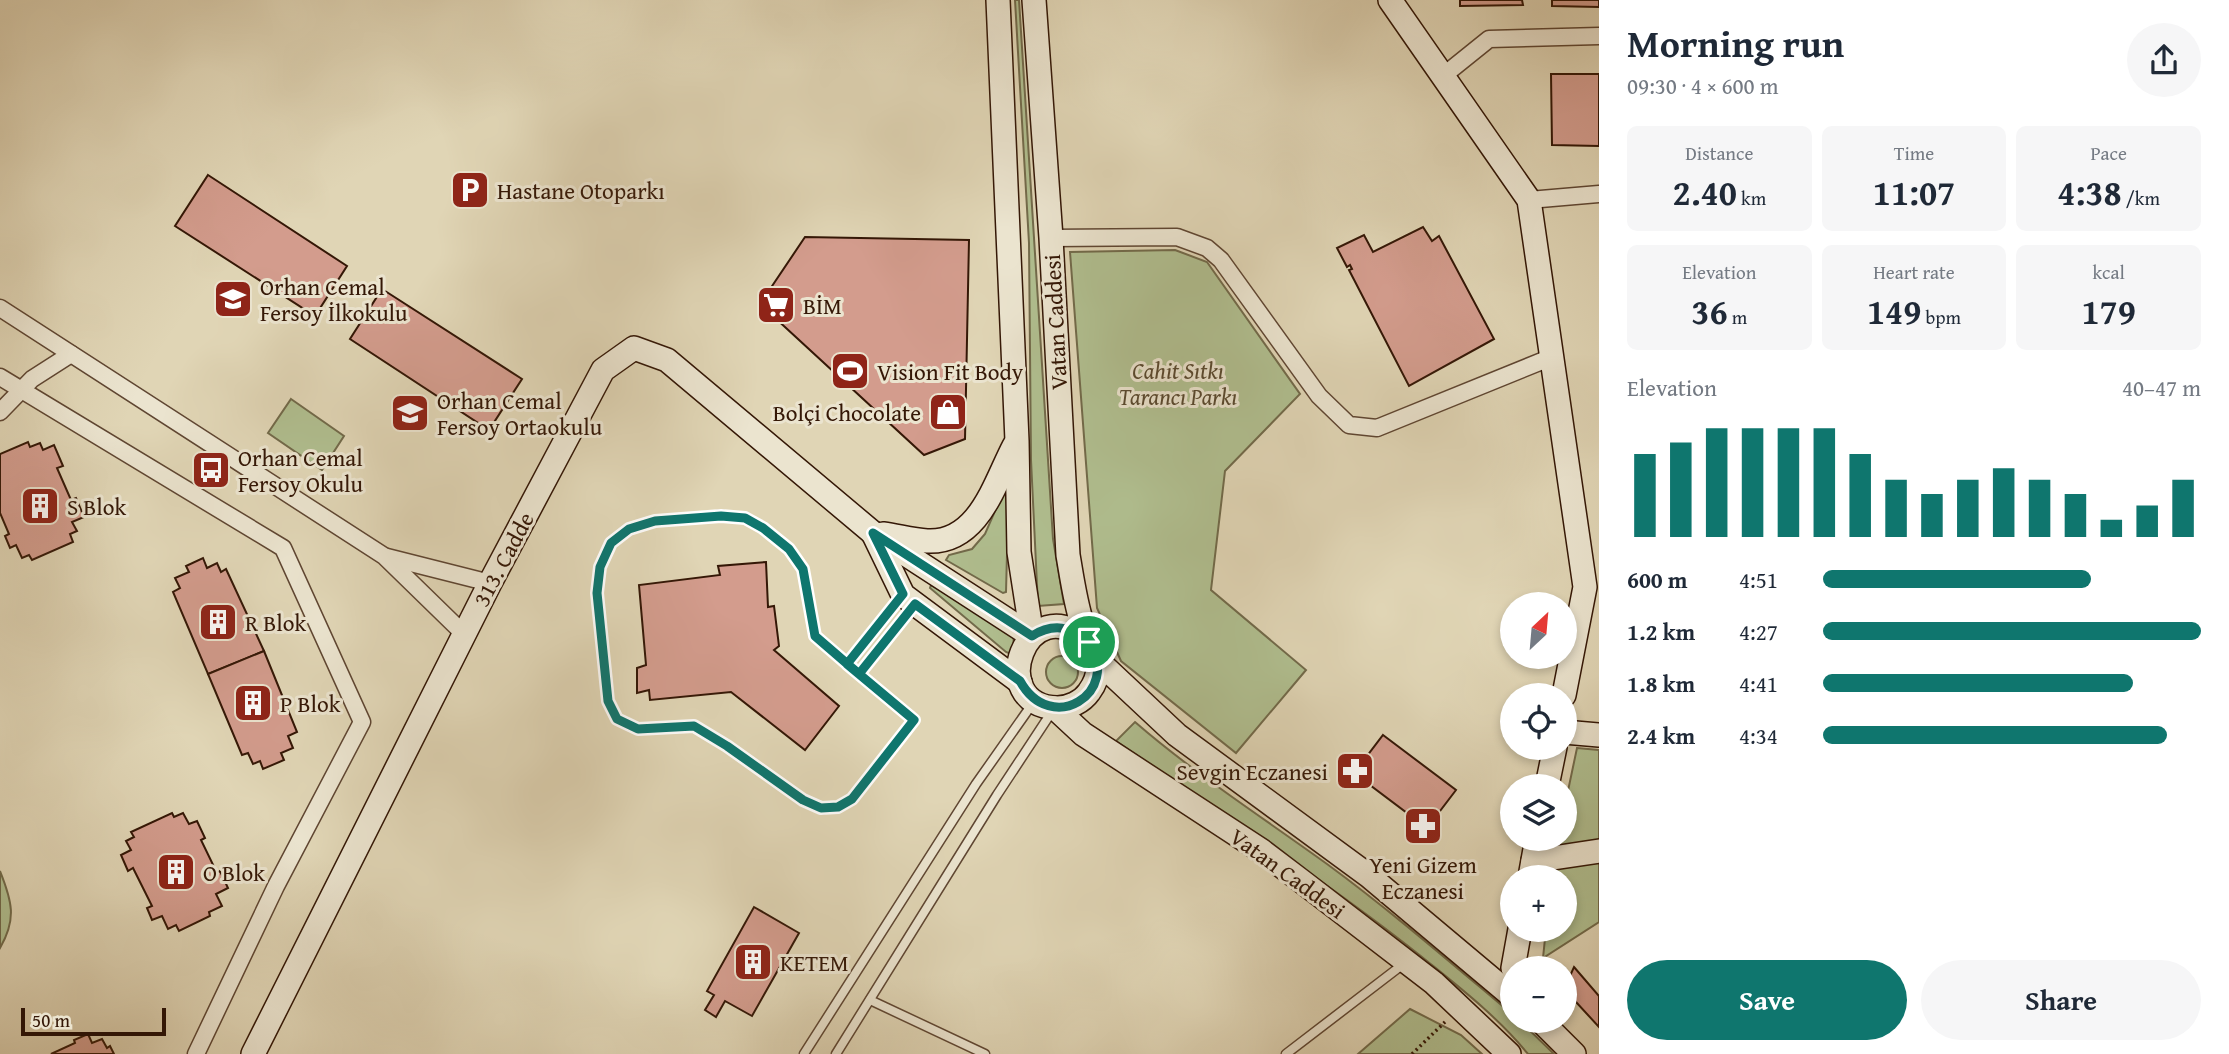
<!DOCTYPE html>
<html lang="en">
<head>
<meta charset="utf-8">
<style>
	body { margin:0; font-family:"Gentium Book Plus",serif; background:#f6f6f7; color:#1f2937; height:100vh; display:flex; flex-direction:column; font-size:26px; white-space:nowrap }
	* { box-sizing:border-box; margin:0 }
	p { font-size:23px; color:#747a83 }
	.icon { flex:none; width:38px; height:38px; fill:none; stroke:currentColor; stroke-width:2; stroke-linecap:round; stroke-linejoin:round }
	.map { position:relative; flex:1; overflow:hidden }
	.sheet { display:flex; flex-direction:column; background:#fff; width:630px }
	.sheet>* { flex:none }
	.needle { width:46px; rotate:26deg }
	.fabs { position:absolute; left:1500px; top:592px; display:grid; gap:14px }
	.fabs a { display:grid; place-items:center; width:77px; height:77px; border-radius:50%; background:#fff; box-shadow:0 4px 10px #0003; font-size:35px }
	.scale { position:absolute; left:21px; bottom:18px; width:145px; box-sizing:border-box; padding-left:7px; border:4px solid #341706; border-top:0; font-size:19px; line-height:24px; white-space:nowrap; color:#341706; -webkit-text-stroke:5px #ebe4cf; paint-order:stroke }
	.pin { position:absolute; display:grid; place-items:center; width:60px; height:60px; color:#fff; margin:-30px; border:4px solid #fff; border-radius:50%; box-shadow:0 2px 7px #0007 }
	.round { display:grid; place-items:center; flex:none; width:74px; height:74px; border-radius:37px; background:#f6f6f7 }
	.overview { display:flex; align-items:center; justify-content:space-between; height:119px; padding:0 28px }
	h1 { font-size:38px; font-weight:600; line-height:52px }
	.stats { display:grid; grid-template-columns:repeat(3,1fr); gap:10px; height:119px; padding:7px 28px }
	.stats div { display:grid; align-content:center; border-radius:10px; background:#f6f6f7; text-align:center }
	.stats b { font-size:35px; font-weight:600 }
	.stats small { font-size:19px; font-weight:400 }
	.stats p { font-size:19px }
	.chart { height:196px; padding:14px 28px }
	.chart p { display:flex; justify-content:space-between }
	.chart svg { width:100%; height:126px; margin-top:7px; stroke:#0f766e; stroke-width:6 }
	.cta { display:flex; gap:14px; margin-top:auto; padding:14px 28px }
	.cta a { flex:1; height:80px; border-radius:42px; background:#0f766e; color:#fff; font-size:28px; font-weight:600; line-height:80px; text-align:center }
	.cta a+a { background:#f6f6f7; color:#1f2937 }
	ul { padding:0 28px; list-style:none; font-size:23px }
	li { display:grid; grid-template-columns:112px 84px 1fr; align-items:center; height:52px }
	li i { height:18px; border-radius:9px; background:#0f766e }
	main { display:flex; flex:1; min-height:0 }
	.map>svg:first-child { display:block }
	.green { fill:#b0be8f; stroke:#726a4a; stroke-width:2 }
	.building { fill:#d39c8d; stroke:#341706; stroke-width:2 }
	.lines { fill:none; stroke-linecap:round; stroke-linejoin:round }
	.lane-casing { stroke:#5f4632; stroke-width:11 }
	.street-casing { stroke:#5f4632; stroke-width:19 }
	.secondary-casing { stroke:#341706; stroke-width:26 }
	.path { stroke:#341706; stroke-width:3.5; stroke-dasharray:2 3.5; stroke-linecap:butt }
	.lane { stroke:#ebe4cf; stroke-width:8 }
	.street { stroke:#ebe4cf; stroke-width:16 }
	.secondary { stroke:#ebe4cf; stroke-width:23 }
	.route-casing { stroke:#fff; stroke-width:14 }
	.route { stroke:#0f766e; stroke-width:9 }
	.labels { text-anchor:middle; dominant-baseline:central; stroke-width:6; stroke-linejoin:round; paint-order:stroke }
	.poi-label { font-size:23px; fill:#341706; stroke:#ebe4cf; text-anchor:start }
	.street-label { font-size:23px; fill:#341706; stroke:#ebe4cf }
	.park-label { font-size:23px; font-style:italic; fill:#59492f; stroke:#ebe4cf }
</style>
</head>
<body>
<main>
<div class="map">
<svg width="1599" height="1054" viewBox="0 0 1599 1054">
	<rect width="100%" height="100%" fill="#e0d5b5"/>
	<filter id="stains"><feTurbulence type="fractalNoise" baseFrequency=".00286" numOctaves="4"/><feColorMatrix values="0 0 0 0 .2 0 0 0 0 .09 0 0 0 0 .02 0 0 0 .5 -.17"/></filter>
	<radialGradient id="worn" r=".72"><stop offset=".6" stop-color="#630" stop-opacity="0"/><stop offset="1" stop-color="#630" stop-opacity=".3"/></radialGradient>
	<g class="green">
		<polygon points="1015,0 1019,0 1053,539 1064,604 1038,606 1031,460 1029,243"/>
		<polygon points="1175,250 1207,262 1300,394 1225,471 1211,590 1306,670 1236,753 1121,661 1097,608 1070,252"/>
		<polygon points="291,399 344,436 322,470 268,433"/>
		<polygon points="1009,479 1006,592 1003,593 946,560 949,555 972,549 985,534"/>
		<polygon points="931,585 1014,630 1013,655 1006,652 930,588"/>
		<circle cx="1062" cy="672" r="16"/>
		<path d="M1135,722C1195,774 1262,817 1327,864C1391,911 1451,963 1512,1014V1020L1520,1021L1554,1054H1528C1498,1017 1459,987 1422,957C1324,879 1219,812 1116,741Z"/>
		<polygon points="1577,748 1599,750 1599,922 1543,958 1546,929 1564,929 1564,877 1551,877 1557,838 1564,838 1565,805"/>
		<path d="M0,871C12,901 17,919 0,948Z"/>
		<polygon points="1410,1009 1461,1035 1482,1054 1358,1054"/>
	</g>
	<g class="building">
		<polygon points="1460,0 1522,0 1523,5 1460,6"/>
		<polygon points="1552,0 1599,0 1599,7 1552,6"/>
		<polygon points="1551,74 1599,74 1599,146 1552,145"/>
		<polygon points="208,175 347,266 315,316 175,226"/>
		<polygon points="1423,227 1432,241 1439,236 1494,339 1409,386 1349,270 1352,269 1350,265 1347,267 1337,248 1364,235 1373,252"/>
		<polygon points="805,237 969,240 965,439 924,455 760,304"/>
		<polygon points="382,289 522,379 489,430 350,339"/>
		<polygon points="28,442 30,447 40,443 43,450 54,445 63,466 57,468 71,500 76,498 84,517 72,522 77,531 70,534 73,542 32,560 29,555 22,558 16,545 10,548 5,536 9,534 0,513 0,454"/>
		<polygon points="203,558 207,568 217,563 221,572 226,569 264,651 208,674 173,592 180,588 175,578 189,572 186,566"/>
		<polygon points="766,562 768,607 774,606 779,646 774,650 839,706 805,750 731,692 650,700 649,690 637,693 637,668 646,665 639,585 720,575 718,566"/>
		<polygon points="264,651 297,732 288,736 293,748 281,753 284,760 263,769 260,761 253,764 248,753 242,755 208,674"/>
		<polygon points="1383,735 1456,790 1427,828 1354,773"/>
		<polygon points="172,813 174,817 183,813 189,824 197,821 205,838 201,840 217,873 220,871 228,888 216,894 222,906 209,912 210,916 179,931 176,925 168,929 162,916 152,920 147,908 152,906 133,868 128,871 121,855 131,850 126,841 134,837 131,832"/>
		<polygon points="754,907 799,933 752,1016 725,1001 716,1017 705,1010 714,995 707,991"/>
		<polygon points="1574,967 1599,996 1599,1027 1564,989"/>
		<polygon points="88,1034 92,1043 102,1039 107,1048 110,1046 114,1054 51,1054 75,1043 74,1040"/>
	</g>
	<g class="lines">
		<defs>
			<g id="lane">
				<polygon points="721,515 745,518 763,528 789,549 803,569 815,637 914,720 852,799 838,807 821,809 803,800 727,746 693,726 638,729 617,719 608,701 597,592 600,567 611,543 629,529 655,521"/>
				<polyline points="847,664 901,597"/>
				<polyline points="859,674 914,606"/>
				<polyline points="870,1000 985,1054"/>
				<polyline points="804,1054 976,784 1033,703"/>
				<polyline points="836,1054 997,795 1053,710"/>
				<polyline points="1286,1054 1406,962"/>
			</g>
			<g id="street">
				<polyline points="1443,76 1489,39 1599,36"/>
				<polyline points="1529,200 1599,194"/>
				<polyline points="1051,238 1177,237 1207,248 1221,260 1319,396 1349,425 1377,428 1552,357"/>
				<polyline points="0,308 384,556 464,634"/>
				<polyline points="0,377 283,548 362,722 276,886 196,1054"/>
				<polyline points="0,412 32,379 71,354"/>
				<polyline points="387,557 490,583"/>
			</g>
			<g id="secondary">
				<polyline points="998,0 1017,441 1019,552 1032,636"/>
				<path d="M1034,0L1051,238L1068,555C1072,578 1075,601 1082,623C1087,636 1096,649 1098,662C1099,673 1095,684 1089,692C1082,702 1069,708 1057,708C984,706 1026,584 1089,642"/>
				<polyline points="1390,0 1529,200 1585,587 1564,695"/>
				<polyline points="873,533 903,595 1020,682"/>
				<path d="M883,534C898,536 912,540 927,541C979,544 995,482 1014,446"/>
				<polyline points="1098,661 1177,735 1369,876 1512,996"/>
				<polyline points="1055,708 1083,734 1262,851 1304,883 1434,983 1509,1054"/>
				<polyline points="1564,732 1599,735"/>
				<polyline points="1547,786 1555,747"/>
				<polyline points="1533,861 1599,851"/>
				<polyline points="1530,877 1537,838"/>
				<polyline points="1513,968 1520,929"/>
				<polyline points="1540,1020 1574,1054"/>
				<polyline points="253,1054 490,583 603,370 634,348 667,360 873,533 1032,636"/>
			</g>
		</defs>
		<use href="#lane" class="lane-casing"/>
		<use href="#street" class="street-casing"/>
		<use href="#secondary" class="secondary-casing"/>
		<polyline class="path" points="1412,1054 1446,1021"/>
		<use href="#lane" class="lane"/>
		<use href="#street" class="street"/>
		<use href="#secondary" class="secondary"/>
	</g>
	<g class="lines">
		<defs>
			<path id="route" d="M1089,642C1072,626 1052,623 1032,636L873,533L903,594L847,664L914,720L852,799L838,807L821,808L803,800L727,746L694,726L638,729L617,719L608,701L597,593L600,567L611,543L629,529L655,521L721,516L745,518L763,528L789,549L803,569L815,636L859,674L915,604L1020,681C1051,737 1122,693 1089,642"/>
		</defs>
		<use href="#route" class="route-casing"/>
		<use href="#route" class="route"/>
	</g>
	<defs>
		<symbol id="parking-square" viewBox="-11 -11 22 22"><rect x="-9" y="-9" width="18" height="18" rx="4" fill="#8f2418" stroke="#ebe4cf"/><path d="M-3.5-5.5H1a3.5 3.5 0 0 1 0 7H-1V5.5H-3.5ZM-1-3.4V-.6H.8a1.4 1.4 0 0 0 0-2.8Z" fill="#fff"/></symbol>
		<symbol id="school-square" viewBox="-11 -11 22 22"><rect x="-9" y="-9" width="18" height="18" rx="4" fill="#8f2418" stroke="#ebe4cf"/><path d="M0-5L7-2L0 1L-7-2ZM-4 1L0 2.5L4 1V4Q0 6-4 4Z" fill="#fff"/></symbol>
		<symbol id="supermarket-square" viewBox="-11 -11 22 22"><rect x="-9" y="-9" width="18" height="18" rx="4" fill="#8f2418" stroke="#ebe4cf"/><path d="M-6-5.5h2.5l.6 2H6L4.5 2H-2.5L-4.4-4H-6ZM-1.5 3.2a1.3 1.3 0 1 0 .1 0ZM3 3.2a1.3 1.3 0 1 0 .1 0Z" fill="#fff"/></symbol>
		<symbol id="stadium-square" viewBox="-11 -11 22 22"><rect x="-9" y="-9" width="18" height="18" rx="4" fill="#8f2418" stroke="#ebe4cf"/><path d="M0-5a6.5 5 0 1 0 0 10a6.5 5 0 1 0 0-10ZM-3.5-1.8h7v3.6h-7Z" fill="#fff"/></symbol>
		<symbol id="shop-square" viewBox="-11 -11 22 22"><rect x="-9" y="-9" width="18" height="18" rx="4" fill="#8f2418" stroke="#ebe4cf"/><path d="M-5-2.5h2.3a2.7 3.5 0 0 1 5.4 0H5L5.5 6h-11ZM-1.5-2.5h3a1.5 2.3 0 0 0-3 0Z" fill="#fff"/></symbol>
		<symbol id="bus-square" viewBox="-11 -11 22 22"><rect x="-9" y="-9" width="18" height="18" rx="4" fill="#8f2418" stroke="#ebe4cf"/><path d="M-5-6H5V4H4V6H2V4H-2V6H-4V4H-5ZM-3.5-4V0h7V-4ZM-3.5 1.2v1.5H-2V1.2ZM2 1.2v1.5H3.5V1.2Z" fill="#fff"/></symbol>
		<symbol id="building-square" viewBox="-11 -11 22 22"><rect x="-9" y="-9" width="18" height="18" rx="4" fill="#8f2418" stroke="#ebe4cf"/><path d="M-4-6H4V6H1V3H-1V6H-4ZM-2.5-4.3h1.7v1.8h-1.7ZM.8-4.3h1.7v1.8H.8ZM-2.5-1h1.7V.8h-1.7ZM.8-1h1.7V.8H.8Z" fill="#fff"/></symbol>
		<symbol id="pharmacy-square" viewBox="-11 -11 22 22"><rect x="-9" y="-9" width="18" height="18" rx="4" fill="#8f2418" stroke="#ebe4cf"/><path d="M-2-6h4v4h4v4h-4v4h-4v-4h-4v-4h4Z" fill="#fff"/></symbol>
	</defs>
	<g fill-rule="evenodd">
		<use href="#parking-square" x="448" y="168" width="44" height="44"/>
		<use href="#school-square" x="211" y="277" width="44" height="44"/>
		<use href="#supermarket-square" x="754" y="283" width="44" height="44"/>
		<use href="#stadium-square" x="828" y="349" width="44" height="44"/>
		<use href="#shop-square" x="926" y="390" width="44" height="44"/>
		<use href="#school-square" x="388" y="391" width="44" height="44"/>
		<use href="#bus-square" x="189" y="448" width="44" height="44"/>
		<use href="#building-square" x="18" y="484" width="44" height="44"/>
		<use href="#building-square" x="196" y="600" width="44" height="44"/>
		<use href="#building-square" x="231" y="681" width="44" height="44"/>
		<use href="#pharmacy-square" x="1333" y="749" width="44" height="44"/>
		<use href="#pharmacy-square" x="1401" y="804" width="44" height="44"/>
		<use href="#building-square" x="154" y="850" width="44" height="44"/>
		<use href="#building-square" x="731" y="940" width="44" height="44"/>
	</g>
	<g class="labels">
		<g class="poi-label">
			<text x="497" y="190">Hastane Otoparkı</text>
			<text x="260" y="286">Orhan Cemal<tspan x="260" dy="26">Fersoy İlkokulu</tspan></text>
			<text x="803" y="305">BİM</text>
			<text x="877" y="371">Vision Fit Body</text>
			<text x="437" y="400">Orhan Cemal<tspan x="437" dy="26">Fersoy Ortaokulu</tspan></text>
			<text x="921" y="412" text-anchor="end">Bolçi Chocolate</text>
			<text x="238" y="457">Orhan Cemal<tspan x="238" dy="26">Fersoy Okulu</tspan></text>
			<text x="67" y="506">S Blok</text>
			<text x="245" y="622">R Blok</text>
			<text x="280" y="703">P Blok</text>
			<text x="1328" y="771" text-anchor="end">Sevgin Eczanesi</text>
			<text x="1423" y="864" text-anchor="middle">Yeni Gizem<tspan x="1423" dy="26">Eczanesi</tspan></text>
			<text x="203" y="872">O Blok</text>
			<text x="780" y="962">KETEM</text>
		</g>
		<g class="street-label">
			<text transform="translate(1055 322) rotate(-93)">Vatan Caddesi</text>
			<text transform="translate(503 559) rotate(-62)">313. Cadde</text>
			<text transform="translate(1288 873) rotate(36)">Vatan Caddesi</text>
		</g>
		<g class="park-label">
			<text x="1178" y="370">Cahit Sıtkı<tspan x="1178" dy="26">Tarancı Parkı</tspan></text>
		</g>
	</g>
	<rect width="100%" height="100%" filter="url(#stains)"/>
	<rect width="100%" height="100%" fill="url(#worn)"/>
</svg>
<div class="fabs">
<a><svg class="needle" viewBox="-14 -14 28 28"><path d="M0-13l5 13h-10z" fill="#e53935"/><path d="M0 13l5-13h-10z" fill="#747a83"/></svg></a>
<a><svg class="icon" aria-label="locate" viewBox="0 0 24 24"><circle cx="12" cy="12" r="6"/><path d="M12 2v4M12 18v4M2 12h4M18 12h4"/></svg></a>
<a><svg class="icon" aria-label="layers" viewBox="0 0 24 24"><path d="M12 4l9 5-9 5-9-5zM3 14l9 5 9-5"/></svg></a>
<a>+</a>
<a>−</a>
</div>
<div class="scale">50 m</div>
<div class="pin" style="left:1089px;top:642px;background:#1e9e55"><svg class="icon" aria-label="arrive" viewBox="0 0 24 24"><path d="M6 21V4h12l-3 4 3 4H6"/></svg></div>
</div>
<section class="sheet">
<div class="overview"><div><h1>Morning run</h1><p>09:30 · 4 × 600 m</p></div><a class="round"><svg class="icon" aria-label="share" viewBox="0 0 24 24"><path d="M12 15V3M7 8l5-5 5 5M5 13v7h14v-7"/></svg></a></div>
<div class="stats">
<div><p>Distance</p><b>2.40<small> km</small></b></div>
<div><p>Time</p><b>11:07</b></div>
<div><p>Pace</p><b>4:38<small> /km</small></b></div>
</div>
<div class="stats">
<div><p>Elevation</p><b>36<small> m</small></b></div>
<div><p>Heart rate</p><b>149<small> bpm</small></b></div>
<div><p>kcal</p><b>179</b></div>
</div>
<div class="chart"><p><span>Elevation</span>40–47 m</p>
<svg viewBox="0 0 160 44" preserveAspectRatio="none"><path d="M5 44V15M15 44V11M25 44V6M35 44V6M45 44V6M55 44V6M65 44V15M75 44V24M85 44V29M95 44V24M105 44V20M115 44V24M125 44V29M135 44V38M145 44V33M155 44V24"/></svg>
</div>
<ul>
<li><b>600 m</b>4:51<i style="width:71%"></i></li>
<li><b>1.2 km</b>4:27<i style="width:100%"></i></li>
<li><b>1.8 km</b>4:41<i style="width:82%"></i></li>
<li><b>2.4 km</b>4:34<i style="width:91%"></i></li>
</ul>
<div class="cta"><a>Save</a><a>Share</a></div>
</section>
</main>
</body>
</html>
